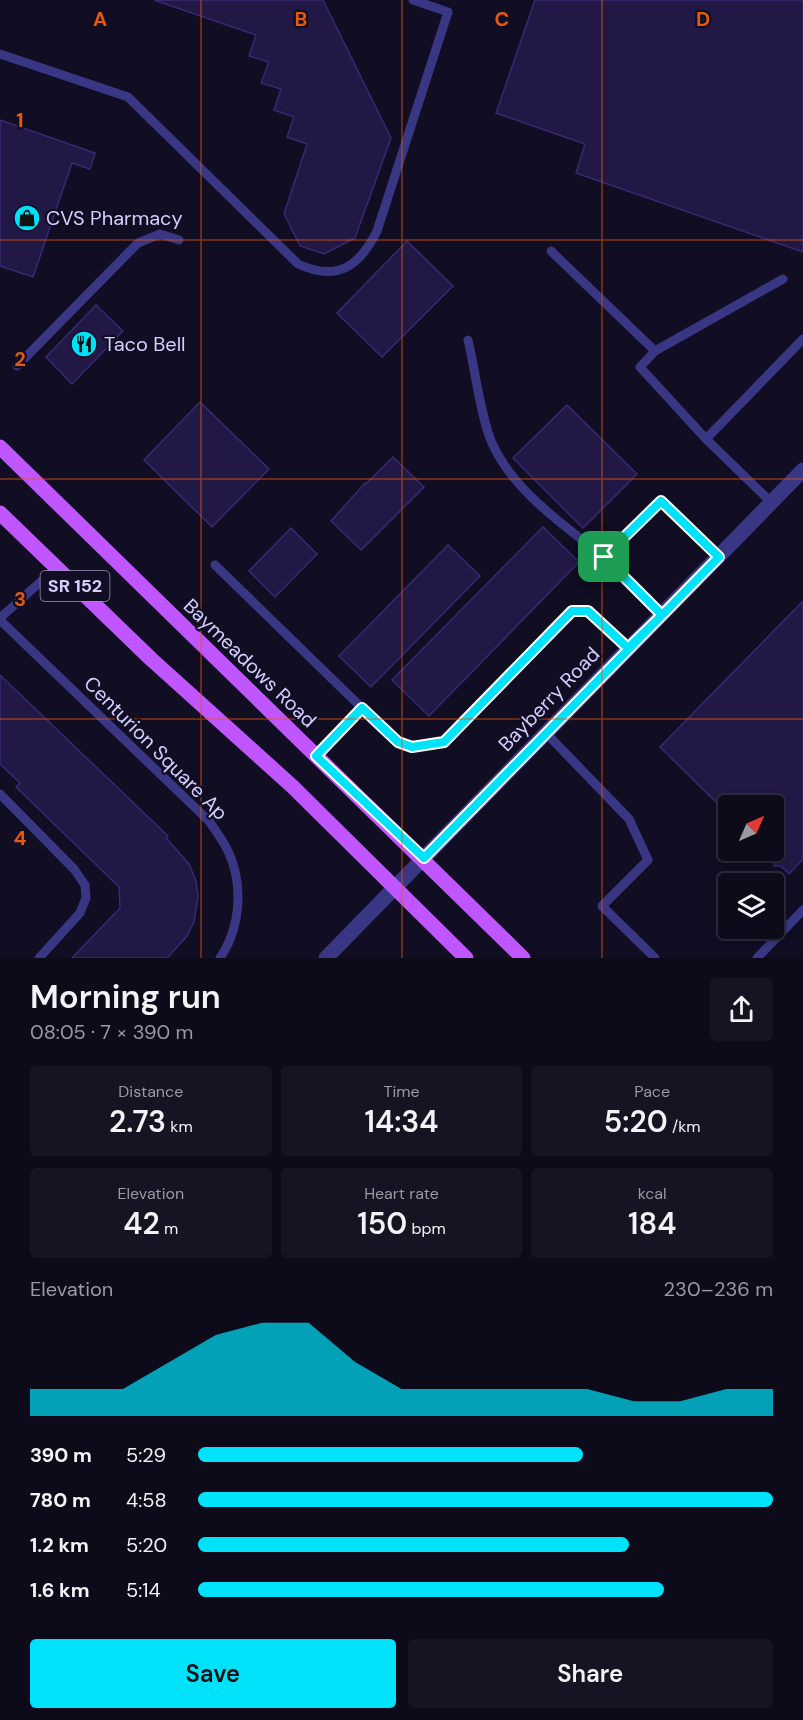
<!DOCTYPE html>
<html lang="en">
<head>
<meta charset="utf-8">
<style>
	body { margin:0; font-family:"DM Sans",sans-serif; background:#161323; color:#f1f3f6; height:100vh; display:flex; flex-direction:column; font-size:22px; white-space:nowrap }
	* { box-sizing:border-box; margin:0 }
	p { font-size:20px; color:#9a9aa2 }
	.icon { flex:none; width:33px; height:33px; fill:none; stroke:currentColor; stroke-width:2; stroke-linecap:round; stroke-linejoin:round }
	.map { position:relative; height:958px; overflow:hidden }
	.sheet { display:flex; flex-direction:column; background:#0d0a1a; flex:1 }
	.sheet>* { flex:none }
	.needle { width:39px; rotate:45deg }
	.buttons { position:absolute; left:718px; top:795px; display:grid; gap:12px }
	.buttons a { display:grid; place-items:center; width:66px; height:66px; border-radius:6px; background:#0d0a1a; box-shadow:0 3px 9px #0003,0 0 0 2px #2d2b39; font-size:30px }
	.pin { position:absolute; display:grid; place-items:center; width:51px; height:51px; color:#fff; margin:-26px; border-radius:12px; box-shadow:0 3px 9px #0006 }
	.round { display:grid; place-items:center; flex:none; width:63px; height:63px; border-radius:6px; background:#161323 }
	.summary { display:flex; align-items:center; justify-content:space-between; height:102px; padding:0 30px }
	h1 { font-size:33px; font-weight:600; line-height:45px }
	.metrics { display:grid; grid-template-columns:repeat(3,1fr); gap:9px; height:102px; padding:6px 30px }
	.metrics div { display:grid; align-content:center; border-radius:6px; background:#161323; text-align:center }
	.metrics b { font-size:30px; font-weight:600 }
	.metrics small { font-size:16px; font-weight:400 }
	.metrics p { font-size:16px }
	.chart { height:168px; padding:12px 30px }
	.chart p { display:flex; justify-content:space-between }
	.chart svg { width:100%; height:108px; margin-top:6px; fill:#00e1fa; opacity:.7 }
	.button { display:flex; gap:12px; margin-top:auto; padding:12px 30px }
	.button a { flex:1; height:69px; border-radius:6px; background:#00e1fa; color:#111; font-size:24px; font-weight:600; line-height:69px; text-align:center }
	.button a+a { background:#161323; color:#f1f3f6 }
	ul { padding:0 30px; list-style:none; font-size:20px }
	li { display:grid; grid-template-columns:96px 72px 1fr; align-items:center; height:45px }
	li i { height:15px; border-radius:8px; background:#00e1fa }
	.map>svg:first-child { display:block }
	.building { fill:#211845; stroke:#382972; stroke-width:1.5 }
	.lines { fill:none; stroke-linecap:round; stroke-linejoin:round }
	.service { stroke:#393684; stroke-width:9 }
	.tertiary { stroke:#393684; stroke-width:15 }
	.primary { stroke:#c056ff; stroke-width:15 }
	.route-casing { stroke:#fff; stroke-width:12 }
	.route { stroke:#00e1fa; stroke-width:8 }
	.grid { fill:none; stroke:#e8590c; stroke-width:1.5; stroke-opacity:0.55 }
	.labels { text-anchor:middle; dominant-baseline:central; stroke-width:4.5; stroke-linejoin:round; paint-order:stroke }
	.shield { fill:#110d23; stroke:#9a95bd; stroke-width:1.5 }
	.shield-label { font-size:18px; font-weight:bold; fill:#d4cfff }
	.poi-label { font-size:20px; fill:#d4cfff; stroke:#110d23; text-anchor:start }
	.street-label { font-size:20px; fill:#d4cfff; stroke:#110d23 }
	.grid-label { font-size:20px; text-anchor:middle; font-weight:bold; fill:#e8590c; stroke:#110d23; stroke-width:4.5; stroke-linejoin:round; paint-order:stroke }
</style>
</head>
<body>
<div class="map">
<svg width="803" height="958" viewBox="0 0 803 958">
	<rect width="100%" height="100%" fill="#110d23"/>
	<g class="building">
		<polygon points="154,0 323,0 391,138 355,238 324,254 300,246 284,214 307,144 287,137 294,117 274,110 281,89 261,83 269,62 249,56 256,35"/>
		<polygon points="535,0 803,0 803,252 576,173 585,144 496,113"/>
		<polygon points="0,120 95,153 90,169 72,163 33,277 0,266"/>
		<polygon points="407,241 453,286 382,357 337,313"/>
		<polygon points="96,305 123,331 72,384 46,357"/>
		<polygon points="200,402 269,469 212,527 144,460"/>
		<polygon points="567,405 637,474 583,528 513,458"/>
		<polygon points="393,457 424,487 361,550 331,521 365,483 366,484"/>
		<polygon points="543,527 579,562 429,716 392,680"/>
		<polygon points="291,528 317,554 275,597 249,571"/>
		<polygon points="448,545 480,576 371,687 339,656"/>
		<polygon points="803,601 803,859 789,874 781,866 774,866 774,859 765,850 774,850 774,806 729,806 729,815 660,747"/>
		<polygon points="0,675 168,836 166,838 189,864 196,881 198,896 194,922 187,936 167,958 72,958 120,908 119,887 16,787 20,783 0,764"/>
	</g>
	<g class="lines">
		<g class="service">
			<path d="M0,54L128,97L298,264C337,282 359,267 377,231L448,12L413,0"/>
			<polyline points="551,251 655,351 640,367 706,439"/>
			<path d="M468,340C475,369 481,419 492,443C513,491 564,525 604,557"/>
			<polyline points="655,351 783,279"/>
			<polyline points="17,366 138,243 160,234 179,240"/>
			<polyline points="771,502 706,439 803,339"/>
			<polyline points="215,565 362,708 316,756"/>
			<polyline points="662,615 604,557 661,501 719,557"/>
			<polyline points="0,618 56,568"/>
			<path d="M0,620L209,821C215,830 222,839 227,849C244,883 241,927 220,958"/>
			<polyline points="362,708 398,742 412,747 443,742 572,611 588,611 628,648"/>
			<polyline points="545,732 629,819 648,860 602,906 655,958"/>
			<polyline points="0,794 74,869 85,885 86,898 80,913 39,958"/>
			<polyline points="757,958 803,910"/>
		</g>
		<polyline class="tertiary" points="326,958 803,470"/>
		<g class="primary">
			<polyline points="0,447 523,958"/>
			<polyline points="0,513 151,659 293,787 466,958"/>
		</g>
	</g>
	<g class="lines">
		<defs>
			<polyline id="route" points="604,557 662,615 628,648 588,611 572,611 444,742 412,747 398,742 362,708 316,756 424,858 719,557 661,501 604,557"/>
		</defs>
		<use href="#route" class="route-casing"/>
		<use href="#route" class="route"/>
	</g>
	<path class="grid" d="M201,0V958M402,0V958M602,0V958M0,240H803M0,479H803M0,719H803"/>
	<defs>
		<symbol id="shop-disc" viewBox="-11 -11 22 22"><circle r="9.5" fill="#00e1fa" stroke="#110d23"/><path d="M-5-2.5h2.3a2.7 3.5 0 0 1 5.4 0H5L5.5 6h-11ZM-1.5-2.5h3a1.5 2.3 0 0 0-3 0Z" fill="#111"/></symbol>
		<symbol id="restaurant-disc" viewBox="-11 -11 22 22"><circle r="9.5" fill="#00e1fa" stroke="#110d23"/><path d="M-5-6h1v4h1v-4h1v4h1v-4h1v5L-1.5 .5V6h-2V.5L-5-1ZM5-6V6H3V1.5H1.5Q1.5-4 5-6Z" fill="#111"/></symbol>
	</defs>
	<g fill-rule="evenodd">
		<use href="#shop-disc" x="12" y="203" width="30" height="30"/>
		<use href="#restaurant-disc" x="69" y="329" width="30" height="30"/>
	</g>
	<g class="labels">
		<rect class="shield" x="40.5" y="571" width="69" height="30" rx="4.5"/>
		<g class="shield-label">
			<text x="75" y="586">SR 152</text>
		</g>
		<g class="poi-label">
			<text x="46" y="218">CVS Pharmacy</text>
			<text x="104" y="344">Taco Bell</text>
		</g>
		<g class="street-label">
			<text transform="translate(250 663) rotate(44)">Baymeadows Road</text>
			<text transform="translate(549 699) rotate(-46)">Bayberry Road</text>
			<text transform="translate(156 748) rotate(45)">Centurion Square Ap</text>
		</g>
	</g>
	<g class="grid-label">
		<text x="100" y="26">A</text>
		<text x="301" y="26">B</text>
		<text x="502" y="26">C</text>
		<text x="703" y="26">D</text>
		<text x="20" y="127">1</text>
		<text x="20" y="366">2</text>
		<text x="20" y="606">3</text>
		<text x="20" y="845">4</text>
	</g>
</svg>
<div class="buttons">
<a><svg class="needle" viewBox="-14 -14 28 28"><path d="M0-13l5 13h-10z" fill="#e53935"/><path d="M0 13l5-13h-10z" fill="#9a9aa2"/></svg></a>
<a><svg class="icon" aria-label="layers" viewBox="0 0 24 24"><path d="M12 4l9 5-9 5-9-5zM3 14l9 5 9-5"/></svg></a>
</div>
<div class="pin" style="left:604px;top:557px;background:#1e9e55"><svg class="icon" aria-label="arrive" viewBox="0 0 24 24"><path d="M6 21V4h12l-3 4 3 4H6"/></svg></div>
</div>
<section class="sheet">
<div class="summary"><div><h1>Morning run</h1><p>08:05 · 7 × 390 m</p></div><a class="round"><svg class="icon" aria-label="share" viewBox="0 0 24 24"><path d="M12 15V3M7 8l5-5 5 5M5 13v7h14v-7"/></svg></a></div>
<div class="metrics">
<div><p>Distance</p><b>2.73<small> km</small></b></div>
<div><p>Time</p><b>14:34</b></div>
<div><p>Pace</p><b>5:20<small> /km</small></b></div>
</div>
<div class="metrics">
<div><p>Elevation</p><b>42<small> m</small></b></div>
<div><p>Heart rate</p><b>150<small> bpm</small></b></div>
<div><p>kcal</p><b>184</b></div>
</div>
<div class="chart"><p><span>Elevation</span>230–236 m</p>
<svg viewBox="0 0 160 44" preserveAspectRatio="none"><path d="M0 44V33L10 33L20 33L30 22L40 11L50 6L60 6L70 22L80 33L90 33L100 33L110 33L120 33L130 38L140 38L150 33L160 33V44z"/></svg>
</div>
<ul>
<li><b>390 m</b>5:29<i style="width:67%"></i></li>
<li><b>780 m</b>4:58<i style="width:100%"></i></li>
<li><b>1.2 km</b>5:20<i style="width:75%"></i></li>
<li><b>1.6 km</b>5:14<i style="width:81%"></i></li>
</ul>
<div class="button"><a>Save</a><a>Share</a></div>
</section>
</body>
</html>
